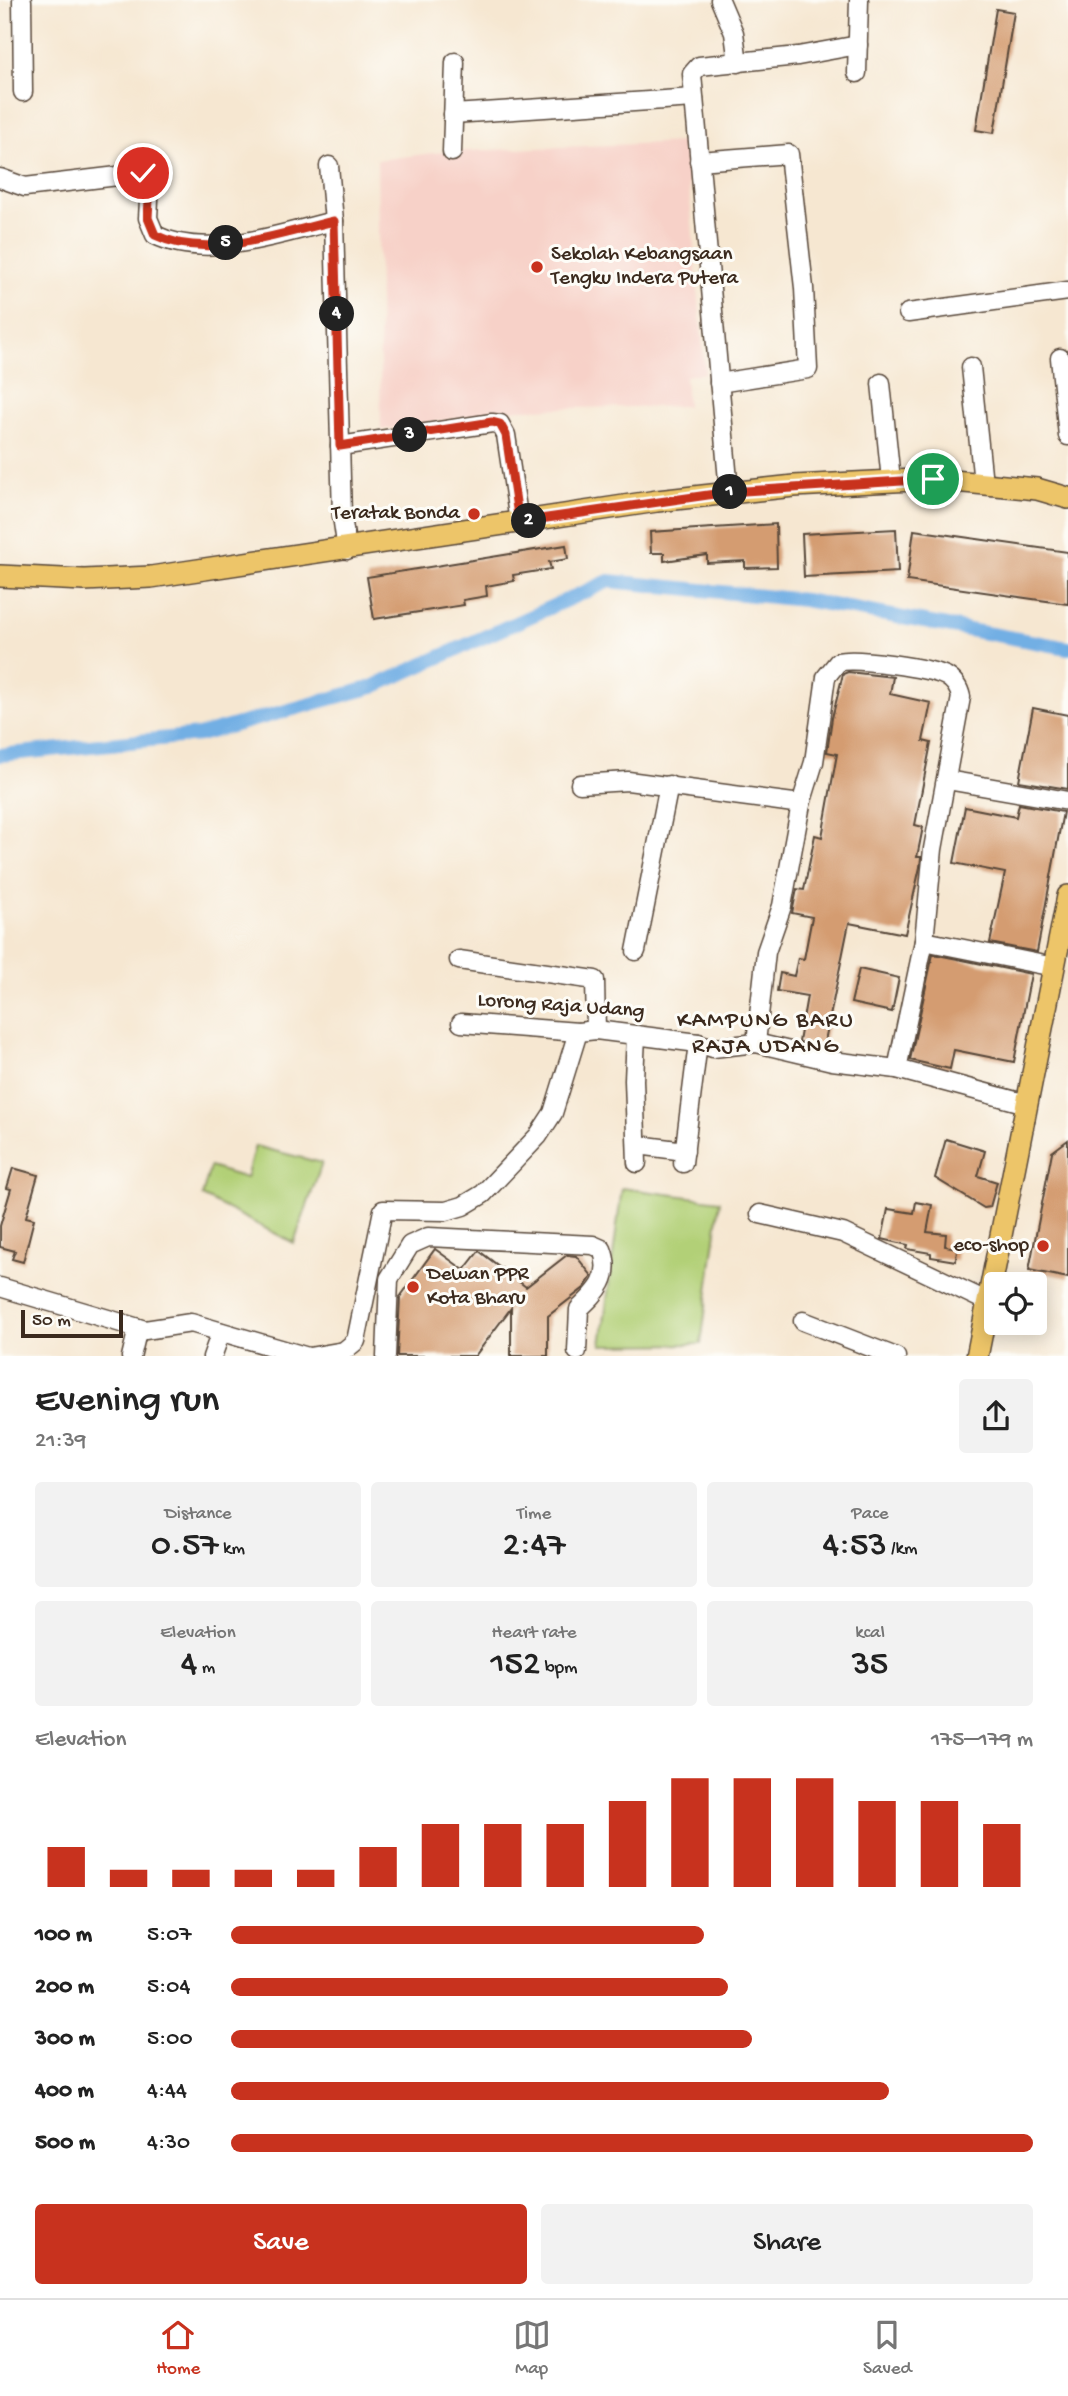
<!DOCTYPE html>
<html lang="en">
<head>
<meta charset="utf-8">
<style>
	body { margin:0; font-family:"Gochi Hand",sans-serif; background:#f2f2f2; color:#222; height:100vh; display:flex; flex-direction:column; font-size:26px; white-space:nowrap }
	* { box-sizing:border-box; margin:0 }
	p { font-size:23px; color:#767676 }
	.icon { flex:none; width:38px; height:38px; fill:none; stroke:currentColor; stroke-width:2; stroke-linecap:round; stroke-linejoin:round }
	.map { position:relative; height:1356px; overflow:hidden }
	.side { display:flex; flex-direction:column; background:#fff; flex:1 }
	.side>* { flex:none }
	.buttons { position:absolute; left:984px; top:1272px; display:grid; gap:14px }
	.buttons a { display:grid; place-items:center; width:63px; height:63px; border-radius:7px; background:#fff; box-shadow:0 4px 18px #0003; font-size:35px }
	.scale { position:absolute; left:21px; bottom:18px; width:102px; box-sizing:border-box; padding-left:7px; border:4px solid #3b2a1e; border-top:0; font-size:19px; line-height:24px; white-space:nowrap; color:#3b2a1e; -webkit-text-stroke:5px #fdfcf7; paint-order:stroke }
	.pin { position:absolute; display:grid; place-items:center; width:60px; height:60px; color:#fff; margin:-30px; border:4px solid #fff; border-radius:50%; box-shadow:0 2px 7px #0007 }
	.km { position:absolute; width:35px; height:35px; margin:-18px; border-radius:50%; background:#222; color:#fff; font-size:19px; line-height:35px; text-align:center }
	.round { display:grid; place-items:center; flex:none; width:74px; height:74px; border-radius:7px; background:#f2f2f2 }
	.summary { display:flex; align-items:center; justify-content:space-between; height:119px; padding:0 35px }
	h1 { font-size:38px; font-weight:600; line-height:52px }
	.stats { display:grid; grid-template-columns:repeat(3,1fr); gap:10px; height:119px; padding:7px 35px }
	.stats div { display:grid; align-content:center; border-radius:7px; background:#f2f2f2; text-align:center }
	.stats b { font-size:35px; font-weight:600 }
	.stats small { font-size:19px; font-weight:400 }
	.stats p { font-size:19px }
	.chart { height:196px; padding:14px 35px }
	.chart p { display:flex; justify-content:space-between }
	.chart svg { width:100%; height:126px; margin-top:7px; stroke:#c8321e; stroke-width:6 }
	.cta { display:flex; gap:14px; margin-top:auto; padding:14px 35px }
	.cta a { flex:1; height:80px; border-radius:7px; background:#c8321e; color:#fff; font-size:28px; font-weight:600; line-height:80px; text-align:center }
	.cta a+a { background:#f2f2f2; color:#222 }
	ul { padding:0 35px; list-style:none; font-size:23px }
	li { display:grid; grid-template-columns:112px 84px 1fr; align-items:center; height:52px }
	li i { height:18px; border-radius:9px; background:#c8321e }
	.tab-bar { display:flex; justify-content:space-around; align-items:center; height:98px; border-top:2px solid #e0e0e0; background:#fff; font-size:19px; color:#767676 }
	.tab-bar a { display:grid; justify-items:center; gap:4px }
	.tab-bar .current { color:#c8321e }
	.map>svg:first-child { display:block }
	.built { fill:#f7d1c8 }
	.green { fill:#b2d077; stroke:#767d4a; stroke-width:2 }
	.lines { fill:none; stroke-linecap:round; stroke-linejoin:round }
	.canal { stroke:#72afe4; stroke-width:14 }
	.building { fill:#d49c71 }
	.minor-casing { stroke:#574639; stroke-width:21 }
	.major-casing { stroke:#574639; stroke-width:24 }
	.minor { stroke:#fff; stroke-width:18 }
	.major { stroke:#edc569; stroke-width:21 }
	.route-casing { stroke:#fff; stroke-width:14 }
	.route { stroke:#c8321e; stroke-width:9 }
	.poi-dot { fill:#c8321e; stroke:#fdfcf7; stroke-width:2.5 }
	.labels { text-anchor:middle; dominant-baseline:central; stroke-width:6; stroke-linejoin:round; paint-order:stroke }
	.poi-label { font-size:21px; fill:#3b2a1e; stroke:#fdfcf7; text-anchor:start }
	.street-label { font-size:21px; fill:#3b2a1e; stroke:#fdfcf7 }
	.neighbourhood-label { font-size:23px; letter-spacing:2px; fill:#3b2a1e; stroke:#fdfcf7 }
</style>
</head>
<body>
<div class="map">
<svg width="1068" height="1357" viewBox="0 0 1068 1357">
	<rect width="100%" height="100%" fill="#fdfcf7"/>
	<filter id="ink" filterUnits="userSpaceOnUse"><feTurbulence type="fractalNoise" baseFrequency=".0143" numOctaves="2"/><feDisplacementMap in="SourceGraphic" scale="14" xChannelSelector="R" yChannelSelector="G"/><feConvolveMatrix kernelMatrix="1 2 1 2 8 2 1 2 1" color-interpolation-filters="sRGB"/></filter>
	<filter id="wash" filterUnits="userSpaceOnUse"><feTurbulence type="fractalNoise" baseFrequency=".00686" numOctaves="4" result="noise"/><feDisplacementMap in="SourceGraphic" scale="28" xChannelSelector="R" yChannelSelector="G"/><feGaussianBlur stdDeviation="1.57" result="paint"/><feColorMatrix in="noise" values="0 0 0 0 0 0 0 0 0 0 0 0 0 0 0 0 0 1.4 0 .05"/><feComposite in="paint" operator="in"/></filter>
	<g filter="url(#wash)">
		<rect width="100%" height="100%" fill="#f6e7d1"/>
		<polygon class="built" points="685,142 705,373 685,376 687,406 518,409 381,430 377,160 442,152"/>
		<g class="green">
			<polygon points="255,1146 322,1163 294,1243 202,1196 210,1167 246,1178"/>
			<polygon points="622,1188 720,1201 701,1344 601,1345"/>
		</g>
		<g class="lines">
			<polyline class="canal" points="0,755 199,735 373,687 609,581 804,600 1068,648"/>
		</g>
		<g id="blocks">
			<g class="building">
				<polygon points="996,9 1014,12 994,133 976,130"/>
				<polygon points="776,524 777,567 745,568 745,561 707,563 707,555 664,561 664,553 651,553 650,532"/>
				<polygon points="896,529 898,572 804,577 802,534"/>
				<polygon points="914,530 1068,552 1068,604 907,581"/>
				<polygon points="566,545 568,559 549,562 551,569 513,575 514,581 486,586 487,596 463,600 464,605 374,619 367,577"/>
				<polygon points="848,672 893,677 890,694 931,703 923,741 931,743 915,825 923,827 917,857 921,857 920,867 905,934 849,923 824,1046 799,1042 807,996 777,991 780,973 794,976 798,958 804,959 812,917 792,913 797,889 804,890 815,835 822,837 837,754 827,752 832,718 843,674"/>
				<polygon points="1033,708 1068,715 1068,789 1019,781"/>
				<polygon points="1019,804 1063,812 1037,952 990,943 1005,873 954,863 965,807 1016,817"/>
				<polygon points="933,954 1031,974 1014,1062 954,1050 950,1069 910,1060"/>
				<polygon points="859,969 899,978 892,1012 851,1003"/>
				<polygon points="946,1139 985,1151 978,1176 997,1182 990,1207 984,1208 935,1178"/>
				<polygon points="1068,1140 1068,1278 1029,1270 1052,1152"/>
				<polygon points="13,1168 38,1175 26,1217 34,1219 23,1262 12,1259 15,1251 0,1247 0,1226 11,1189 7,1188"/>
				<polygon points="916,1202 932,1205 927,1232 946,1234 945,1246 957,1248 956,1261 931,1257 931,1253 907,1249 908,1245 882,1239 888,1209 914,1213"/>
				<polygon points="435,1249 464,1270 479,1251 526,1287 567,1255 576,1256 592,1276 584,1288 548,1316 548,1356 511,1356 511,1308 475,1356 397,1356 400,1297"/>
			</g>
		</g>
	</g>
	<g filter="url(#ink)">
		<use href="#blocks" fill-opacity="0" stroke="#574639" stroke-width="2"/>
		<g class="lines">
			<defs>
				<g id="minor">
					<polyline points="22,0 23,92"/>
					<polyline points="720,0 734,33 738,63"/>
					<polyline points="857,73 859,0"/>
					<polyline points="453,114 694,98"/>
					<polyline points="452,152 455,62"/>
					<polyline points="699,161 789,154 804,288 808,369 719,383"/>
					<polyline points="329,166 334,221 342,516 347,550"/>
					<path d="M0,178L25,187L143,173L150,182L148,218L155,235C208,261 281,233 334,221"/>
					<polyline points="908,313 1068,291"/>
					<polyline points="1060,358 1068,436"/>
					<polyline points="971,367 983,483"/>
					<polyline points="881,383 891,480"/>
					<polyline points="340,446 492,423 500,424 506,435 519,522"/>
					<polyline points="729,492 692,74 699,66 798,56 858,45"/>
					<polyline points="947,780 1068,801"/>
					<polyline points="580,784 628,781 801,804"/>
					<polyline points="924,941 1054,967"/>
					<polyline points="636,951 669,785"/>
					<polyline points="459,960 595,980 596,1030"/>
					<polyline points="461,1023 578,1032 596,1030 698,1043 713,1048 756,1043 832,1061 897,1069 1027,1104"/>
					<polyline points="636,1035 634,1080 637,1163"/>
					<path d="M756,1043L766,952L782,906L801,804L814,762L826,677L838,662C855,657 929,668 946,676C955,681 959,688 961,697L933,849L924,941L897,1069"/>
					<polyline points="638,1145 685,1151"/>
					<polyline points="683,1163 698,1043"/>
					<polyline points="760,1214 843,1233 988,1302"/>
					<polyline points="0,1287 145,1330 191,1323 308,1357"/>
					<polyline points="803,1321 896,1357"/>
					<polyline points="131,1357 138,1328"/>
					<polyline points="212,1357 221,1332"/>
					<polyline points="309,1357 344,1351 356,1341 383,1210 446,1211 463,1206 483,1194 538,1136 553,1113 578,1032"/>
					<path d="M386,1357L389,1279L410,1245L428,1237L593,1245L602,1249C613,1277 597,1292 579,1309L577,1351"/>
				</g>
				<g id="major">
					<polyline points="0,576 84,580 151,577 657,501 794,486 933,479 1037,489 1068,498"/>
					<polyline points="977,1357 1068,896"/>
				</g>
			</defs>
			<use href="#minor" class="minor-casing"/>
			<use href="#major" class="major-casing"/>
			<use href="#minor" class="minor"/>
			<use href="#major" class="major"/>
		</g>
	</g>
	<g class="lines" filter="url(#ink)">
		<defs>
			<path id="route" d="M143,173L150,182L148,218L155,235C208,261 281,233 334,221L340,446L492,422L500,424L506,435L519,522L729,492L933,479"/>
		</defs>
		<use href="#route" class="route-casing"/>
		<use href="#route" class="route"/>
	</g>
	<g class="poi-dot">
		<circle cx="537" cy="267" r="7"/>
		<circle cx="474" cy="514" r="7"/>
		<circle cx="1043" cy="1246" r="7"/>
		<circle cx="413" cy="1287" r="7"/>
	</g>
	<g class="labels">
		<g class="poi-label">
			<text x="551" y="255">Sekolah Kebangsaan<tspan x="551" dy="24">Tengku Indera Putera</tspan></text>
			<text x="460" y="514" text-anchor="end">Teratak Bonda</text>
			<text x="1029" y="1246" text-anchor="end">eco-shop</text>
			<text x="427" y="1275">Dewan PPR<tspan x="427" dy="24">Kota Bharu</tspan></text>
		</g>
		<g class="street-label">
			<text transform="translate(561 1007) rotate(4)">Lorong Raja Udang</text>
		</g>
		<g class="neighbourhood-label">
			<text x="766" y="1021">KAMPUNG BARU<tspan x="766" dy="26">RAJA UDANG</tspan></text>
		</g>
	</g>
</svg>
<div class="buttons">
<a><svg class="icon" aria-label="locate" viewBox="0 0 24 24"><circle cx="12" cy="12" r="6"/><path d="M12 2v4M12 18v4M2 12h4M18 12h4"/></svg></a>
</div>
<div class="scale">50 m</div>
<div class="pin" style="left:933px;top:479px;background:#1e9e55"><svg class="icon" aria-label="arrive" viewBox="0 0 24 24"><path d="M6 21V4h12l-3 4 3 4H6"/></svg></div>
<div class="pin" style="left:143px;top:173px;background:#d93025"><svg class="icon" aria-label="check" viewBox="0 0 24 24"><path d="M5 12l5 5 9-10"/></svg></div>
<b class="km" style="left:730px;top:492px">1</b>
<b class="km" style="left:529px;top:521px">2</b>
<b class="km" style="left:410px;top:435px">3</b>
<b class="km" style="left:337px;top:314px">4</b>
<b class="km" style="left:226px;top:243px">5</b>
</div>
<section class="side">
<div class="summary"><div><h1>Evening run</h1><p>21:39</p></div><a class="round"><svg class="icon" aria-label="share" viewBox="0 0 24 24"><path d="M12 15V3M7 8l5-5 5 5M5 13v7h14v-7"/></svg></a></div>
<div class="stats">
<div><p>Distance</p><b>0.57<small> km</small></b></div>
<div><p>Time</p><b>2:47</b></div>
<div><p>Pace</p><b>4:53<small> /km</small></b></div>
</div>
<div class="stats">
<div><p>Elevation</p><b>4<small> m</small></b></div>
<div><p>Heart rate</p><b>152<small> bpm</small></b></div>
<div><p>kcal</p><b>35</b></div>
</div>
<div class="chart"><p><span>Elevation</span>175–179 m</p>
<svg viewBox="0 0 160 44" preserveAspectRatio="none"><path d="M5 44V30M15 44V38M25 44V38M35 44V38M45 44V38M55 44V30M65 44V22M75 44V22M85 44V22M95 44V14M105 44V6M115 44V6M125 44V6M135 44V14M145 44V14M155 44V22"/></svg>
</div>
<ul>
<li><b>100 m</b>5:07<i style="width:59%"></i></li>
<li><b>200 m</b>5:04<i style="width:62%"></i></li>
<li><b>300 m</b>5:00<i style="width:65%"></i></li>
<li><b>400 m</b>4:44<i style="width:82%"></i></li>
<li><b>500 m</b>4:30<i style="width:100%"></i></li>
</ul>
<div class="cta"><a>Save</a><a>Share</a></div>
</section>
<nav class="tab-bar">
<a class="current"><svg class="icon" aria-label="home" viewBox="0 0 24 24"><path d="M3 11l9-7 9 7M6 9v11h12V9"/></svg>Home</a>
<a><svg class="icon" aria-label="map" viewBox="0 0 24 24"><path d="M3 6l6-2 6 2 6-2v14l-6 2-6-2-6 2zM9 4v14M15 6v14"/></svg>Map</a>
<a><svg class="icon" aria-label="saved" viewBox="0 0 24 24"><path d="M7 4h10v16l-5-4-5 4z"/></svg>Saved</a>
</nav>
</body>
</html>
